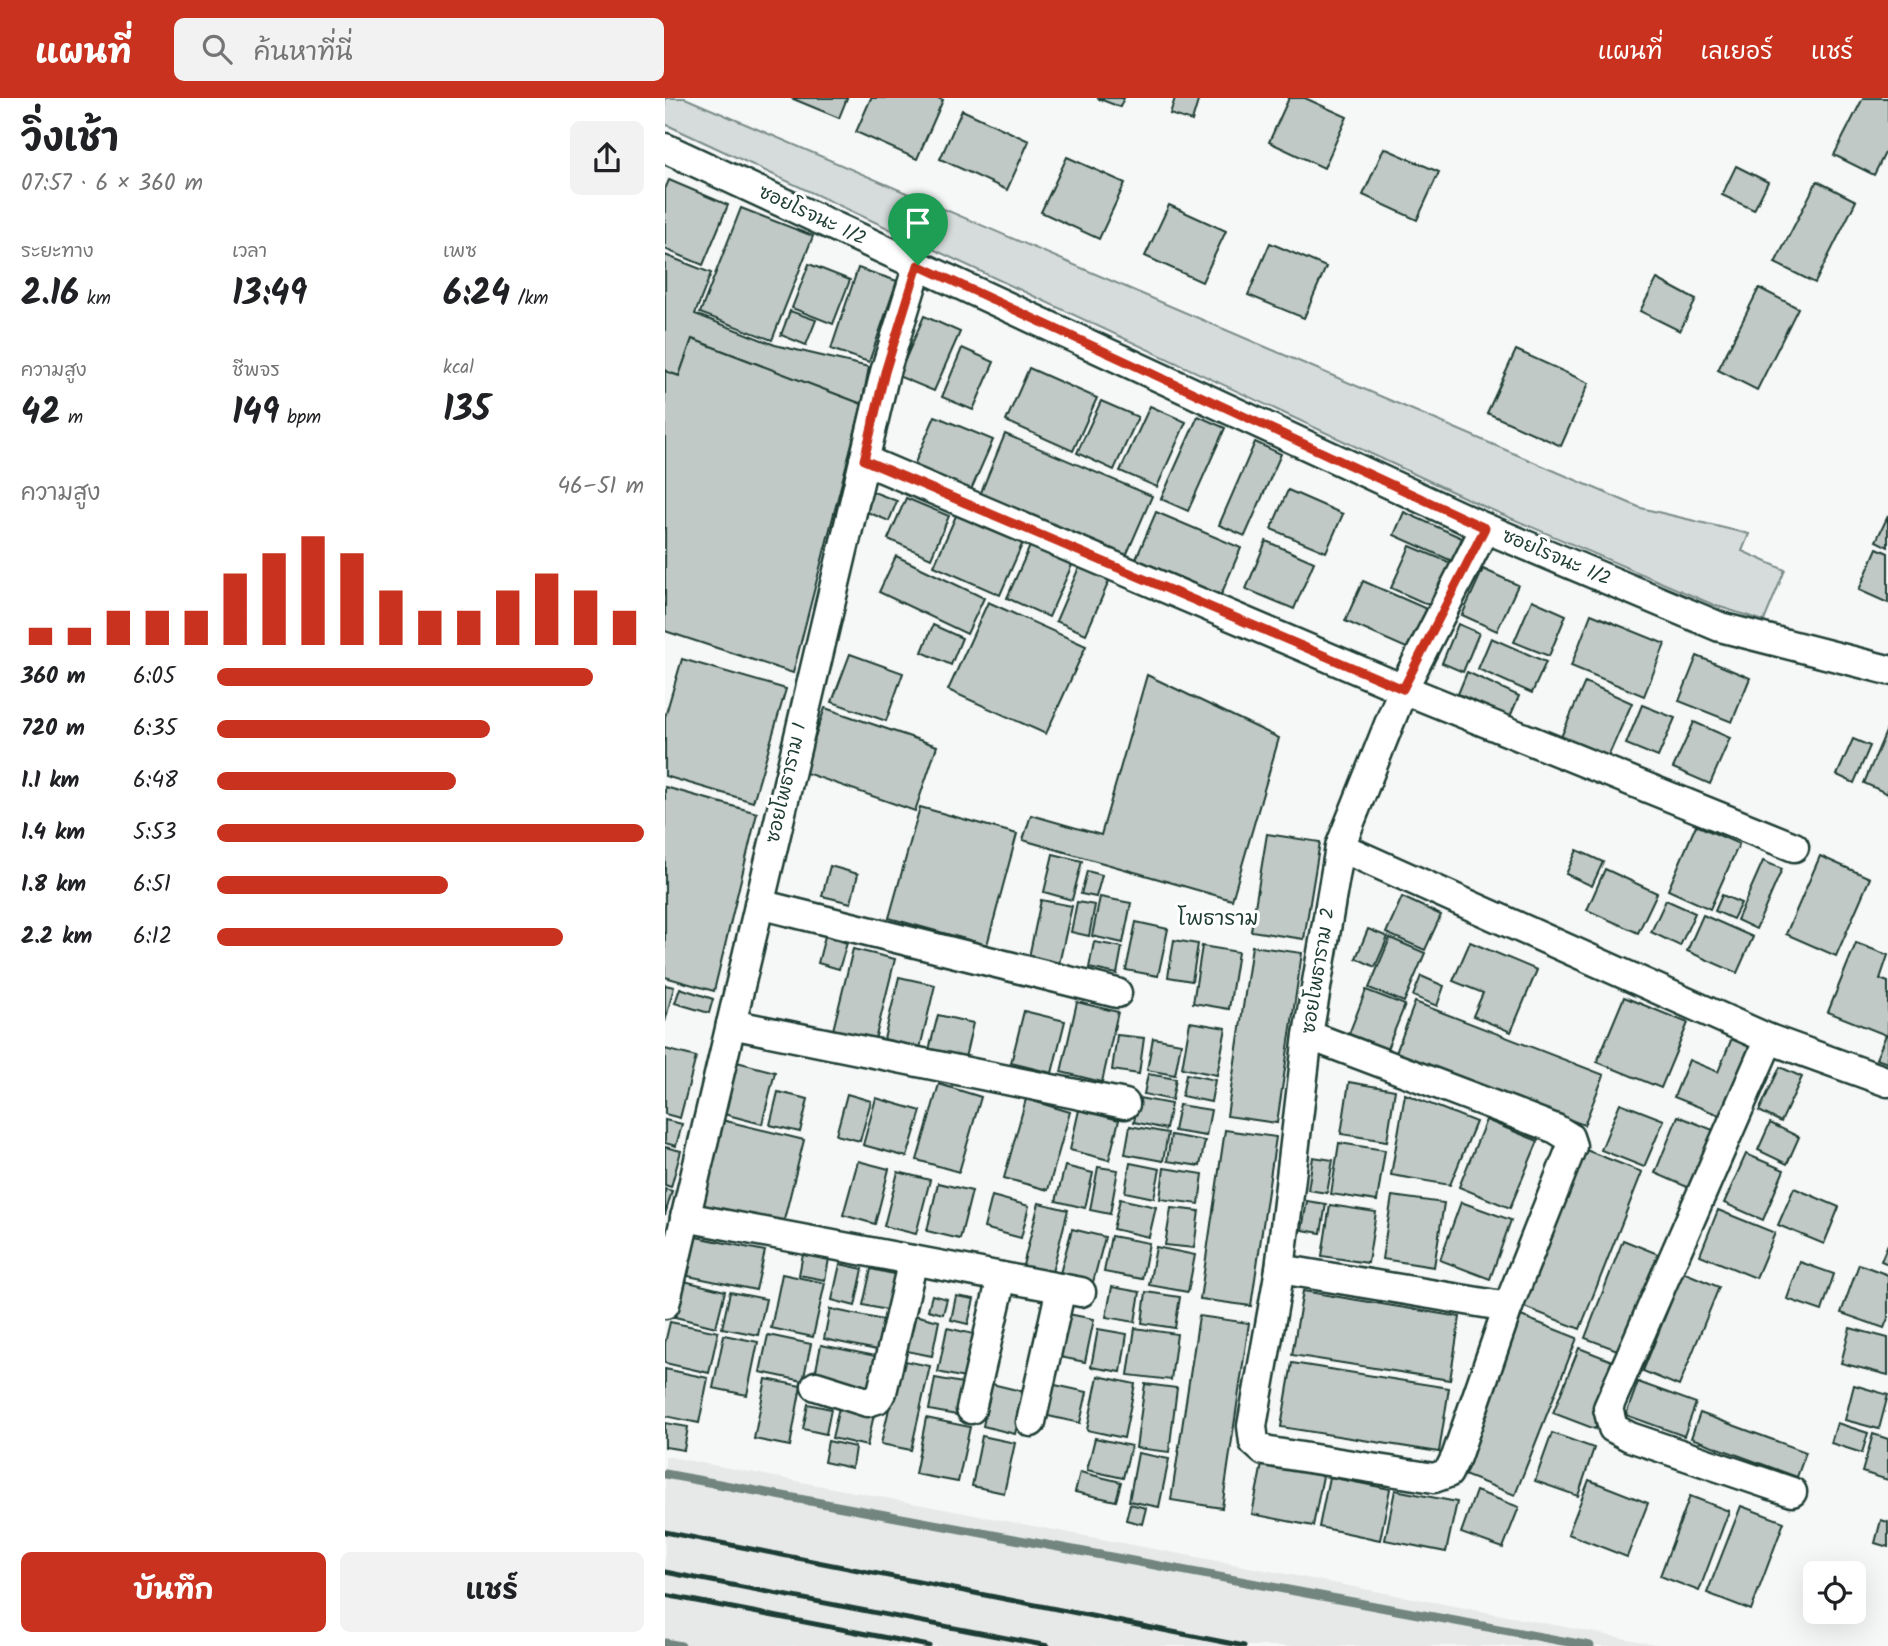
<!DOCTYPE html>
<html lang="th">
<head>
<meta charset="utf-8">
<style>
	body { margin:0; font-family:Kalam,"Playpen Sans Thai",sans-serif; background:#f2f2f2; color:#202124; height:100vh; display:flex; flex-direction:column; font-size:26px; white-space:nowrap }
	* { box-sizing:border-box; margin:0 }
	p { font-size:23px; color:#757577 }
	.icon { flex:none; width:38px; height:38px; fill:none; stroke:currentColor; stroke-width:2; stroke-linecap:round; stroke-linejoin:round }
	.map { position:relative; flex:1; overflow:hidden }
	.side { display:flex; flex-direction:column; background:#fff; width:665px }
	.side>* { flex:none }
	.buttons { position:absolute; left:1138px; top:1463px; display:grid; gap:14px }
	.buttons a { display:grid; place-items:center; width:63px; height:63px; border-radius:10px; background:#fff; box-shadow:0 7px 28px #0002; font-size:35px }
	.pin { position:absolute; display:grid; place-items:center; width:60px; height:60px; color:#fff; margin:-72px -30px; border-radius:50% 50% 50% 0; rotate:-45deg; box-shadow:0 0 7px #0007 }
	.pin .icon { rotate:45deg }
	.round { display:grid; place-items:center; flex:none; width:74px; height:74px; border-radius:10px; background:#f2f2f2 }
	.summary { display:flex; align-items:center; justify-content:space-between; height:119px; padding:0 21px }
	h1 { font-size:38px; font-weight:700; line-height:52px }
	.metrics { display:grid; grid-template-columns:repeat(3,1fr); gap:10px; height:119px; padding:7px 21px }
	.metrics div { display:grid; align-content:center }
	.metrics b { font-size:35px; font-weight:700 }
	.metrics small { font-size:19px; font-weight:400 }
	.metrics p { font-size:19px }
	.chart { height:196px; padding:14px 21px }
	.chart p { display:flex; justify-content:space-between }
	.chart svg { width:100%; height:126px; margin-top:7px; stroke:#c8321e; stroke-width:6 }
	.primary-button { display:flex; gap:14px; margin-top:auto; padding:14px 21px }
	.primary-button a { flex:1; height:80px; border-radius:10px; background:#c8321e; color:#fff; font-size:28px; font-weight:700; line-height:80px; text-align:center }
	.primary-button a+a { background:#f2f2f2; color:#202124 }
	ul { padding:0 21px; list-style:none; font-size:23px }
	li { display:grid; grid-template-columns:112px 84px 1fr; align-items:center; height:52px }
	li i { height:18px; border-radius:9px; background:#c8321e }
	header { display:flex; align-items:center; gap:42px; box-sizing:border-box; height:98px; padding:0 35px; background:#c8321e; color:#fff }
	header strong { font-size:33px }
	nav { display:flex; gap:38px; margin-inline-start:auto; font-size:24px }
	.search { width:490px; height:63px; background:#f2f2f2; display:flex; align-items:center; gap:18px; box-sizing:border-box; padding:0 24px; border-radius:10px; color:#757577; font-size:26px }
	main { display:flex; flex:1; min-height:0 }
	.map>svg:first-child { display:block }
	.built { fill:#e6e9e8 }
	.green { fill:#d6dcdb; stroke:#7a8c88; stroke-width:2 }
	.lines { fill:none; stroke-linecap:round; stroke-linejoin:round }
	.stream { stroke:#72857f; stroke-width:9 }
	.building { fill:#c0c9c6; stroke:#1f3d34; stroke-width:2 }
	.minor-casing { stroke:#1f3d34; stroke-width:33 }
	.minor { stroke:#fff; stroke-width:28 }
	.rail { stroke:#1f3d34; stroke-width:5 }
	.route-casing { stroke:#fff; stroke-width:14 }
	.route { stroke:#c8321e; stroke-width:9 }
	.labels { text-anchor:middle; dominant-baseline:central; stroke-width:6; stroke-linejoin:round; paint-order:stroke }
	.street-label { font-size:19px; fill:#1f3d34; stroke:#fff }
	.neighbourhood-label { font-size:21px; fill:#1f3d34; stroke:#fff }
</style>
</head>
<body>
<header>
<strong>แผนที่</strong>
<div class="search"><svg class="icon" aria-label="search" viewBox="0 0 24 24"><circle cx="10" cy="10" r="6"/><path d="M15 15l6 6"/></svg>ค้นหาที่นี่</div>
<nav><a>แผนที่</a><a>เลเยอร์</a><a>แชร์</a></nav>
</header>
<main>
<section class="side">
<div class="summary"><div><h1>วิ่งเช้า</h1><p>07:57 · 6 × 360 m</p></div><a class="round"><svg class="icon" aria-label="share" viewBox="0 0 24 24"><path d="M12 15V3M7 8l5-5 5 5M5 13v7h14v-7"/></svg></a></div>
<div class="metrics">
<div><p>ระยะทาง</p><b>2.16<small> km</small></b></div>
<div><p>เวลา</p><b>13:49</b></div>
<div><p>เพซ</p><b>6:24<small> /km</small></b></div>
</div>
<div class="metrics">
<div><p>ความสูง</p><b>42<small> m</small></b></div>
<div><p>ชีพจร</p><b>149<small> bpm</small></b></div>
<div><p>kcal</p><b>135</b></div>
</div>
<div class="chart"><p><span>ความสูง</span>46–51 m</p>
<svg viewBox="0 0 160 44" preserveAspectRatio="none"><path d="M5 44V38M15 44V38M25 44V32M35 44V32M45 44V32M55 44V19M65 44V12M75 44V6M85 44V12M95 44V25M105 44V32M115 44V32M125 44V25M135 44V19M145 44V25M155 44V32"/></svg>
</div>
<ul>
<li><b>360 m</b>6:05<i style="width:88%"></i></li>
<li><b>720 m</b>6:35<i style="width:64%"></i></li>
<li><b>1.1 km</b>6:48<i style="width:56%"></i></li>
<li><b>1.4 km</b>5:53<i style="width:100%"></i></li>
<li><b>1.8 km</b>6:51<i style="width:54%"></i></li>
<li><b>2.2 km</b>6:12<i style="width:81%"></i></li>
</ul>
<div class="primary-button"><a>บันทึก</a><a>แชร์</a></div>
</section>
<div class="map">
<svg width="1223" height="1548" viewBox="0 0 1223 1548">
	<rect width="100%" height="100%" fill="#f6f7f7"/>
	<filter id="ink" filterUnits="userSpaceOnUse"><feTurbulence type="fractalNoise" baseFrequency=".0143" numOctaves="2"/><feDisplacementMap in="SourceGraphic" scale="14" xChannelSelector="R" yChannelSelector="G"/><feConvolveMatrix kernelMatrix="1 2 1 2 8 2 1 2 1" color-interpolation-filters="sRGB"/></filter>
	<g filter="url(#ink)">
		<polygon class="built" points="0,1358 999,1548 0,1548"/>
		<polygon class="green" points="0,0 20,0 976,410 1084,436 1077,453 1120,472 1099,523 1049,507 820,409 0,26"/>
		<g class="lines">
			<g class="stream">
				<polyline points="0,1376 925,1548"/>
				<polyline points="0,1545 16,1548"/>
			</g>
		</g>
		<g class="building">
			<polygon points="126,0 182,0 174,20"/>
			<polygon points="206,0 273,0 278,2 252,61 191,34"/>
			<polygon points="432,0 459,0 455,9"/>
			<polygon points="510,0 534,0 527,23 505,16"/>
			<polygon points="624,0 640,0 682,19 659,70 604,44"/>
			<polygon points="1198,0 1223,0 1223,49 1209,77 1169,57"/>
			<polygon points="297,12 364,43 342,92 275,61"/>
			<polygon points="719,50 774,74 752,122 698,97"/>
			<polygon points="402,59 460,85 434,141 376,114"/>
			<polygon points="1071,68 1103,84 1089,112 1057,97"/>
			<polygon points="4,82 63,107 38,167 0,151 0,91"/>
			<polygon points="1152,83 1191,103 1150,185 1110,165"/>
			<polygon points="504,107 561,133 537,184 480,158"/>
			<polygon points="76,110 148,138 107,242 35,215"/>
			<polygon points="605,145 661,169 639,220 583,197"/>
			<polygon points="0,157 46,175 30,216 110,247 204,269 197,306 27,241 14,278 0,273"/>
			<polygon points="144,166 185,182 168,226 127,210"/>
			<polygon points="193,170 232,183 204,264 166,251"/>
			<polygon points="992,181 1031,202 1015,233 975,213"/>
			<polygon points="1094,190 1133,210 1092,292 1053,272"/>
			<polygon points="125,213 151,222 141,247 116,237"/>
			<polygon points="259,218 295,234 269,293 233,278"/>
			<polygon points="27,241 197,306 128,575 0,533 0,273 14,278"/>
			<polygon points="297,250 329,264 308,312 277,299"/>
			<polygon points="851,252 924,285 896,348 822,315"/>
			<polygon points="364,270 432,300 408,353 341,323"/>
			<polygon points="436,303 473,319 449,372 412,355"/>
			<polygon points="485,308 521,324 492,389 455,373"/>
			<polygon points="270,318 328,342 306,392 249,367"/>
			<polygon points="533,318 560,330 523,413 496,401"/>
			<polygon points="340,336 487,398 461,458 315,397"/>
			<polygon points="590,344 616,356 580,438 554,427"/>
			<polygon points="623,392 678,416 661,454 606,431"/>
			<polygon points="206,393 232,403 224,423 197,412"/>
			<polygon points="241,400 284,418 266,460 223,441"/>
			<polygon points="293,413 359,442 335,497 269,468"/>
			<polygon points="491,414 576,450 556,497 471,461"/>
			<polygon points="739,414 797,440 787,463 729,437"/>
			<polygon points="1223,418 1223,449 1211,443"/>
			<polygon points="601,443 649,464 629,511 581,491"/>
			<polygon points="365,448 407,467 384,519 342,500"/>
			<polygon points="745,448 786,465 766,508 726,490"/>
			<polygon points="1212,450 1223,455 1223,505 1194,492"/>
			<polygon points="231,458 319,500 302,536 214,494"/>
			<polygon points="415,467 445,481 421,536 391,523"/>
			<polygon points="818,471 853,487 832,533 797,517"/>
			<polygon points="698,483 764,512 746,552 680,523"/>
			<polygon points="867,502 901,517 884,558 849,544"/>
			<polygon points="323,504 421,548 381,636 283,592"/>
			<polygon points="926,516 1000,546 979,598 906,568"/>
			<polygon points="793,526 814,535 798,574 777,565"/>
			<polygon points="268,527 297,540 286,567 257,554"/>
			<polygon points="826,540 881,564 867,595 813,571"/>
			<polygon points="185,556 238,575 221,623 167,604"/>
			<polygon points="1032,558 1085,580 1067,624 1014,603"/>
			<polygon points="17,561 121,591 88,704 0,678 0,619"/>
			<polygon points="802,574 854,598 845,619 793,596"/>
			<polygon points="482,577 614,640 567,802 358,742 366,717 436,737"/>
			<polygon points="920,584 967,605 943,659 896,639"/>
			<polygon points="977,607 1010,620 993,659 961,646"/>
			<polygon points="160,610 272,648 250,713 138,674"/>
			<polygon points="1029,624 1065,640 1045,686 1008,670"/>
			<polygon points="1223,629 1223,696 1199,685"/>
			<polygon points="1188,641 1205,648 1189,685 1172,677"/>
			<polygon points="0,689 92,715 49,893 0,879"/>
			<polygon points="255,709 352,736 322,847 224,820"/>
			<polygon points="1031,727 1074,746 1045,811 1003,792"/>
			<polygon points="602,736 655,744 639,841 586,833"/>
			<polygon points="912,752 938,764 927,788 901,776"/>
			<polygon points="388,756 417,763 407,802 379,794"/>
			<polygon points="1155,758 1205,780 1171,858 1121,836"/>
			<polygon points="1098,763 1117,771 1091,831 1072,822"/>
			<polygon points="165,768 193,776 186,805 157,798"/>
			<polygon points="940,771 992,795 973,835 922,812"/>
			<polygon points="422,773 437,777 431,799 416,796"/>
			<polygon points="1057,797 1076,805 1068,821 1050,813"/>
			<polygon points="435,799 466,805 458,845 427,838"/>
			<polygon points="737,799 776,817 760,852 721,835"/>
			<polygon points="376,802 407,808 394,866 364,859"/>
			<polygon points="1001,802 1030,815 1015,848 986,834"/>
			<polygon points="412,804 430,807 424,838 406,834"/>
			<polygon points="1038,817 1088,839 1072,875 1022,853"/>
			<polygon points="471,824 503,831 493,878 461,872"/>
			<polygon points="703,831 723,839 710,869 691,860"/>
			<polygon points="160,838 182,845 174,871 153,865"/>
			<polygon points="725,840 760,855 739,904 704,890"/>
			<polygon points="509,842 533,846 527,883 503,879"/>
			<polygon points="429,844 457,849 452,876 424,870"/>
			<polygon points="805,844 872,872 846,934 808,918 818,895 788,883"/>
			<polygon points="1191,845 1223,857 1215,881 1223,884 1223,965 1211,961 1221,937 1163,914"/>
			<polygon points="537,848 573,854 564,911 528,905"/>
			<polygon points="587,848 637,855 612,1025 562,1018"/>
			<polygon points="188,851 230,861 210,942 168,932"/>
			<polygon points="756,878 779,888 772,908 748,898"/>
			<polygon points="234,879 270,887 255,950 219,941"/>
			<polygon points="0,887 9,889 0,924"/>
			<polygon points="15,890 48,901 44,915 10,905"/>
			<polygon points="701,892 740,907 722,951 684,936"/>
			<polygon points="959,899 1023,925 996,990 932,964"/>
			<polygon points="412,904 453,914 437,984 396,974"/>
			<polygon points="750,904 939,977 919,1027 731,955"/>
			<polygon points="359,913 400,923 387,975 346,965"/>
			<polygon points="273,917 308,925 300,960 264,952"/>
			<polygon points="525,924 561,930 552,977 517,970"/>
			<polygon points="452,937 479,940 474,976 447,972"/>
			<polygon points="488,940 516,945 510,977 482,972"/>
			<polygon points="1067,940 1088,949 1059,1019 1009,999 1024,962 1053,974"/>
			<polygon points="0,951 31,959 15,1020 0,1016"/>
			<polygon points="72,964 110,974 97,1026 59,1016"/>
			<polygon points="1115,969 1137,979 1116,1024 1094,1013"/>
			<polygon points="483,976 511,981 507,1002 479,996"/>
			<polygon points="521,976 550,982 546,1004 517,998"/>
			<polygon points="684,984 730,992 722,1043 676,1036"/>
			<polygon points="274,986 316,999 294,1074 252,1062"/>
			<polygon points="113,994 143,1001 135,1034 105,1027"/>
			<polygon points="182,996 206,1003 195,1043 171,1037"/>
			<polygon points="740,996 811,1024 785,1087 726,1077"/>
			<polygon points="211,1000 256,1013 242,1059 198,1047"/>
			<polygon points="474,1000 506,1006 501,1031 469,1024"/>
			<polygon points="361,1001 405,1014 383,1092 339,1080"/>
			<polygon points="955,1005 999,1022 979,1069 936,1052"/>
			<polygon points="514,1007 546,1012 541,1038 509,1033"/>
			<polygon points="414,1012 454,1022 444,1062 405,1052"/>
			<polygon points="1013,1018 1053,1034 1029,1092 990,1075"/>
			<polygon points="0,1022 17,1026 11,1048 0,1045"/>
			<polygon points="57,1022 139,1042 118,1126 36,1107"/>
			<polygon points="821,1022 873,1043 845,1110 794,1089"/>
			<polygon points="1105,1025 1134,1039 1122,1066 1093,1052"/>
			<polygon points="465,1028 503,1035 498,1063 460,1056"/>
			<polygon points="560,1032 611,1039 586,1208 535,1201"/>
			<polygon points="506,1037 540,1043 535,1068 502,1063"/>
			<polygon points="674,1045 720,1052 712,1103 666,1096"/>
			<polygon points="0,1049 16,1053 6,1089 0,1087"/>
			<polygon points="921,1052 977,1074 915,1231 859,1209"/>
			<polygon points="1081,1056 1119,1072 1098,1122 1059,1105"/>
			<polygon points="648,1059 668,1062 662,1095 643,1092"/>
			<polygon points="193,1063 224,1071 210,1126 178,1117"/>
			<polygon points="465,1065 495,1071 489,1100 460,1094"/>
			<polygon points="400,1068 428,1075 420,1110 391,1103"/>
			<polygon points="433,1069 453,1072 445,1116 425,1112"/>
			<polygon points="499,1070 538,1076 534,1106 495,1101"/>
			<polygon points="233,1074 265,1082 251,1136 219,1128"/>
			<polygon points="273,1085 307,1093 295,1141 262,1133"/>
			<polygon points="1129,1090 1174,1109 1159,1146 1113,1127"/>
			<polygon points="0,1091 7,1093 0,1117"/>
			<polygon points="327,1098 364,1108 356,1140 319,1130"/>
			<polygon points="727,1098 779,1105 769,1169 717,1161"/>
			<polygon points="455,1101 491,1109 484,1139 448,1131"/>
			<polygon points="642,1103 661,1106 656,1135 637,1132"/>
			<polygon points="796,1104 846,1122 825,1181 775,1162"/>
			<polygon points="374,1105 403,1112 386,1178 357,1171"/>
			<polygon points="665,1107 711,1114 703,1165 657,1158"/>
			<polygon points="506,1110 534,1113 529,1150 500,1147"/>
			<polygon points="1053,1112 1110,1135 1091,1180 1035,1157"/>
			<polygon points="407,1131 440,1139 427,1188 394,1179"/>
			<polygon points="446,1138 484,1145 477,1181 439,1174"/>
			<polygon points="31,1139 100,1153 91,1192 23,1178"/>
			<polygon points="958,1142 993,1156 955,1253 920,1240"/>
			<polygon points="1223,1146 1223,1166 1216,1163"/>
			<polygon points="491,1149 530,1157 523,1194 484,1187"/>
			<polygon points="138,1156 164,1161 160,1182 134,1177"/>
			<polygon points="1135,1164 1169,1176 1157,1213 1122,1201"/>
			<polygon points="175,1166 198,1171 190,1208 167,1202"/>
			<polygon points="1194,1166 1223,1177 1223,1220 1219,1230 1176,1215"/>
			<polygon points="206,1171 233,1177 226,1213 198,1207"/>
			<polygon points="1018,1174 1054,1189 1014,1288 978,1273"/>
			<polygon points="117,1176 160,1185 148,1239 106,1230"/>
			<polygon points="19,1183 60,1193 51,1229 10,1219"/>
			<polygon points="447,1189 475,1194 470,1224 441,1219"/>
			<polygon points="638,1193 795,1219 785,1282 627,1257"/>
			<polygon points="65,1194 101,1201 93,1237 57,1230"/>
			<polygon points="481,1194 515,1199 510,1230 477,1225"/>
			<polygon points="267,1197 282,1201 278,1216 263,1212"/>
			<polygon points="291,1198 309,1201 303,1226 286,1222"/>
			<polygon points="165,1211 218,1222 212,1252 159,1241"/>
			<polygon points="245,1216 274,1223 267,1258 237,1252"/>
			<polygon points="403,1216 429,1221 420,1264 395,1259"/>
			<polygon points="534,1218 584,1225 557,1410 506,1402"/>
			<polygon points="856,1218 912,1240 850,1397 794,1375"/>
			<polygon points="5,1224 53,1234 44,1275 0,1265 0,1245"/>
			<polygon points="282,1230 313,1237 304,1281 273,1274"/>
			<polygon points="470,1230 512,1236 506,1282 463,1277"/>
			<polygon points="1185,1230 1223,1240 1223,1277 1176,1265"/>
			<polygon points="433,1231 462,1236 456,1274 426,1269"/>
			<polygon points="59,1237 93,1244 82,1297 48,1290"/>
			<polygon points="103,1237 146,1246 138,1283 95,1274"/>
			<polygon points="156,1247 211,1258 205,1289 150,1277"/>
			<polygon points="914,1250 955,1266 930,1331 888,1315"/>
			<polygon points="235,1262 265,1268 246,1352 216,1346"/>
			<polygon points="627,1265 784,1290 774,1354 616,1329"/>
			<polygon points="0,1271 43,1280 34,1325 0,1318"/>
			<polygon points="433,1278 470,1286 459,1340 422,1332"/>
			<polygon points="270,1280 303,1286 297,1318 264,1312"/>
			<polygon points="101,1281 136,1288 125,1348 89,1341"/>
			<polygon points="973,1284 1031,1305 1019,1338 961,1317"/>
			<polygon points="381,1285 422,1294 415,1325 374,1316"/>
			<polygon points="327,1286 360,1294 350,1336 318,1328"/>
			<polygon points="480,1286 512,1290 504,1354 471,1350"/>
			<polygon points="1189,1287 1223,1297 1214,1331 1180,1322"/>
			<polygon points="175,1305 210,1312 202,1348 167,1340"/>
			<polygon points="143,1306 166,1311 161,1336 138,1331"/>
			<polygon points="1035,1315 1141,1354 1132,1379 1026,1340"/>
			<polygon points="261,1320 305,1329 293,1384 250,1376"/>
			<polygon points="0,1325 23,1329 19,1352 0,1349"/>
			<polygon points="1172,1325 1203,1335 1197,1355 1166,1345"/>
			<polygon points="887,1335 929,1350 913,1398 870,1383"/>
			<polygon points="1208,1336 1223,1341 1223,1382 1197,1374"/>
			<polygon points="317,1338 350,1345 339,1395 307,1388"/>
			<polygon points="430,1340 466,1348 458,1380 422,1372"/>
			<polygon points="163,1343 190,1349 187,1370 159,1364"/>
			<polygon points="473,1355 504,1361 494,1409 464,1403"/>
			<polygon points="597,1366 658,1378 648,1428 587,1416"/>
			<polygon points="415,1374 456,1384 451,1403 410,1394"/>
			<polygon points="664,1379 725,1391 715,1442 654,1429"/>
			<polygon points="924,1382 983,1405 962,1459 903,1436"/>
			<polygon points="730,1392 792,1404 781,1454 720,1442"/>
			<polygon points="811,1393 854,1409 838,1450 796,1435"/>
			<polygon points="1025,1398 1064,1413 1034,1493 995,1478"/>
			<polygon points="465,1406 481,1410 477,1426 461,1422"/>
			<polygon points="1076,1408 1119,1424 1086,1512 1042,1495"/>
			<polygon points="1216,1422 1223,1424 1223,1449 1210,1445"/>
		</g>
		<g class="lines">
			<defs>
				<g id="minor">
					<polyline points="0,50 820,430 1055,529 1223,572"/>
					<polyline points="199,362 738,591 1129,749"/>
					<polyline points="675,749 1104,941 1223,984"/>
					<polyline points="94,806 452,895"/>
					<polyline points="66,926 460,1006"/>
					<polyline points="643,937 891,1031 904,1039 907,1048 843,1209 791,1359 783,1375 769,1380 599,1353 589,1344 587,1328 615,1171 643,937 675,749 738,591 820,430"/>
					<polyline points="1104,941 943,1310 948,1330 965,1339 1127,1394"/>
					<polyline points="20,1119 416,1194"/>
					<polyline points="615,1171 843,1209"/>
					<polyline points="0,1206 220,274 253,167"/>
					<polyline points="151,1288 202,1304 212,1301 217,1294 248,1162"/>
					<polyline points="306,1311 337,1179"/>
					<polyline points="366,1324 396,1190"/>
				</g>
			</defs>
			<use href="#minor" class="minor-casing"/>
			<use href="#minor" class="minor"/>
			<g class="rail">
				<polyline points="0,1434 579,1548"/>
				<polyline points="0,1474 383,1548"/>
				<polyline points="0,1497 264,1548"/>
			</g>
		</g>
	</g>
	<g class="lines" filter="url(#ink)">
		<defs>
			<polygon id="route" points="253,167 820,430 738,591 199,362 220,274"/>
		</defs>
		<use href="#route" class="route-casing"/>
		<use href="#route" class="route"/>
	</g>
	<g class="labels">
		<g class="street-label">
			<text transform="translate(147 118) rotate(25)">ซอยโรจนะ 1/2</text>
			<text transform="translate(891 460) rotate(23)">ซอยโรจนะ 1/2</text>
			<text transform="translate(122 685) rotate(-77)">ซอยโพธาราม 1</text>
			<text transform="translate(654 873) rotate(-81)">ซอยโพธาราม 2</text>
		</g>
		<g class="neighbourhood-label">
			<text x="553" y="821">โพธาราม</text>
		</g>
	</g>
</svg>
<div class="buttons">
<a><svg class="icon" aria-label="locate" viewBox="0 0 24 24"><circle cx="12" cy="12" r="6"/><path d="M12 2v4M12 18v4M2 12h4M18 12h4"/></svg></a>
</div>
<div class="pin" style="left:253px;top:167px;background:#1e9e55"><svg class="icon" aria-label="arrive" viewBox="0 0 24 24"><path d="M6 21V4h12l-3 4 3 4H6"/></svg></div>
</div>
</main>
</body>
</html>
